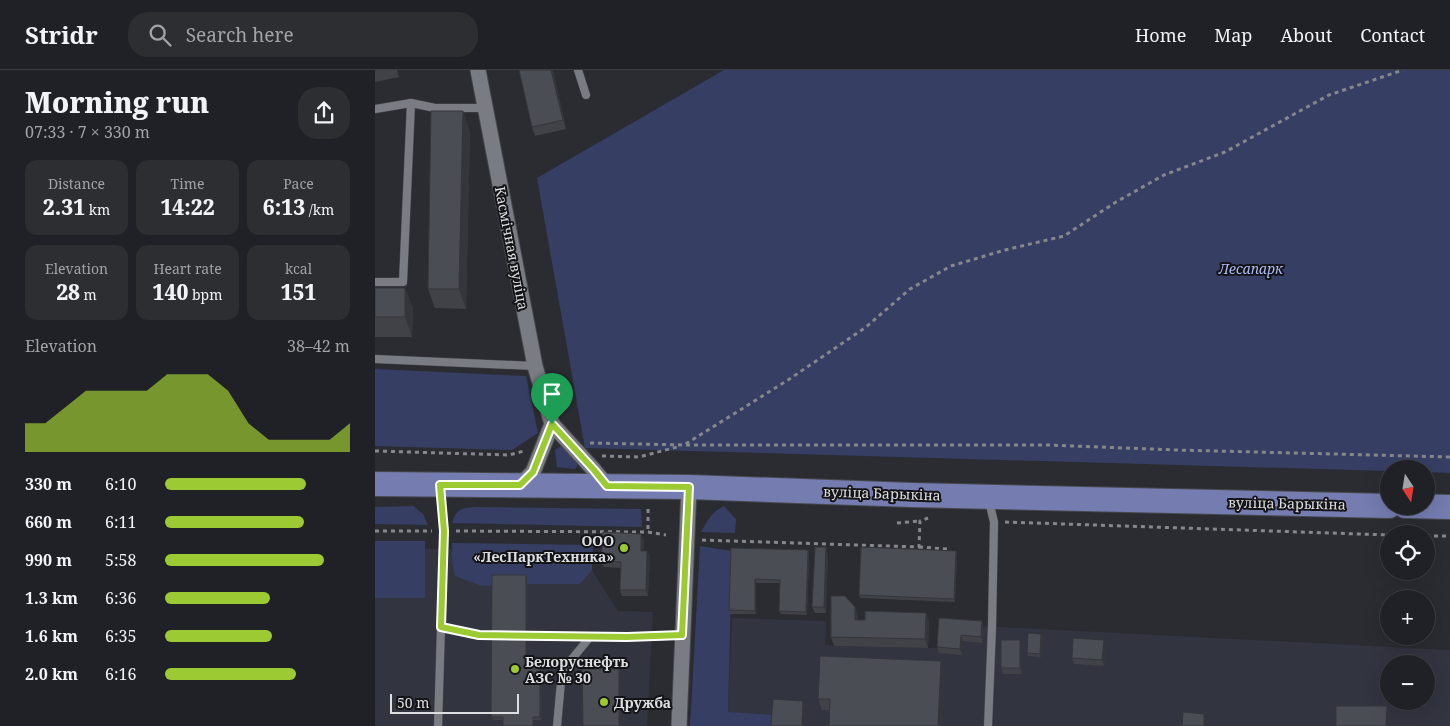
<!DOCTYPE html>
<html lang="en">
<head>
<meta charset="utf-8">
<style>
	body { margin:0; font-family:"Noto Serif",serif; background:#2d2e32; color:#f1f3f6; height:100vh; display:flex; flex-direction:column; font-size:19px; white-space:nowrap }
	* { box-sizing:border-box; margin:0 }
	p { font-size:16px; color:#a2a3a7 }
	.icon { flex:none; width:28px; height:28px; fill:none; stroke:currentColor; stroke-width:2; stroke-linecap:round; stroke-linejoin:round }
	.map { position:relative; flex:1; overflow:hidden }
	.side { display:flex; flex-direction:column; background:#202126; width:375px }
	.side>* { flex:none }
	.needle { width:32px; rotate:168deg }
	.controls { position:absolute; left:1005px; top:390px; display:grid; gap:10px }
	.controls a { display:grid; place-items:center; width:55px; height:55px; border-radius:50%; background:#202126; box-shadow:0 5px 20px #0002,0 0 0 1px #3d3e43; font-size:25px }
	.scale { position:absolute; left:15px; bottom:12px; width:129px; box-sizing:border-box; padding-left:5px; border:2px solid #dddee2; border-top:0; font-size:14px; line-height:18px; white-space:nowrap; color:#dddee2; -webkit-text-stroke:4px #141417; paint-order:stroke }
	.pin { position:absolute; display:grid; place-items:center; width:42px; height:42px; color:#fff; margin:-51px -21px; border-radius:50% 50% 50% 0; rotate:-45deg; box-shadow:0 0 5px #0007 }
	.pin .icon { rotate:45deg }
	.round { display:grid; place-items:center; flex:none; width:52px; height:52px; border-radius:20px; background:#2d2e32 }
	.summary { display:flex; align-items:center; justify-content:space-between; height:85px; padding:0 25px }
	h1 { font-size:28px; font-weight:800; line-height:38px }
	.stats { display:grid; grid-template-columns:repeat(3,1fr); gap:8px; height:85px; padding:5px 25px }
	.stats div { display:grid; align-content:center; border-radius:12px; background:#2d2e32; text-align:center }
	.stats b { font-size:21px; font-weight:800 }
	.stats small { font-size:14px; font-weight:400 }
	.stats p { font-size:14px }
	.chart { height:140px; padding:10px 25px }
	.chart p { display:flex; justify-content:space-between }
	.chart svg { width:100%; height:90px; margin-top:5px; fill:#9cca32; opacity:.7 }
	ul { padding:0 25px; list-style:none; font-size:16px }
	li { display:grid; grid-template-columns:80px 60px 1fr; align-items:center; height:38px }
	li i { height:12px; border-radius:6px; background:#9cca32 }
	header { display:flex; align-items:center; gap:30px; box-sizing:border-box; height:70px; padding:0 25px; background:#202126; border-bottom:1px solid #3d3e43 }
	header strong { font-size:24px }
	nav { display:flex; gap:28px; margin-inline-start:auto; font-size:18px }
	.search { width:350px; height:45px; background:#2d2e32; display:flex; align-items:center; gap:12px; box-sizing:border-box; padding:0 18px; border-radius:20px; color:#a2a3a7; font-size:19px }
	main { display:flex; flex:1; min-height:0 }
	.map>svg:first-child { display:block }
	.built { fill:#323440; fill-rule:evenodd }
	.green { fill:#373e64 }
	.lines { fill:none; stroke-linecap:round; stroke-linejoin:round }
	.service-casing { stroke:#48494e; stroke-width:9 }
	.minor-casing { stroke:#48494e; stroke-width:17 }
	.primary-casing { stroke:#48494e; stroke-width:26 }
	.path { stroke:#85878c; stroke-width:3; stroke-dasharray:4 4; stroke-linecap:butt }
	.service { stroke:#7a7c84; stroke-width:8 }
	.minor { stroke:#7a7c84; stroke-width:15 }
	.primary { stroke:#747cb0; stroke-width:24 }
	.wall { fill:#404248 }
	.shaded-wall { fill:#34363b }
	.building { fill:#4b4d54; stroke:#34363b }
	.route-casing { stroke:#fff; stroke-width:10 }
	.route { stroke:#9cca32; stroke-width:6 }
	.poi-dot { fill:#9cca32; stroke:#141417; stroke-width:2 }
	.labels { text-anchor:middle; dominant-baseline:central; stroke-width:4; stroke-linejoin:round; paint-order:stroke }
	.street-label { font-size:14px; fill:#dddee2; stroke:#141417 }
	.park-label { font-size:14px; font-style:italic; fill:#aebaf6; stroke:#141417 }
	.poi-label { font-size:14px; font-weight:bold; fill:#dddee2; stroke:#141417; text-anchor:start }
</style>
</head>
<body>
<header>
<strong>Stridr</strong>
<div class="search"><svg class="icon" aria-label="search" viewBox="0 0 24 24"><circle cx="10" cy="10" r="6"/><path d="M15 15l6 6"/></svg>Search here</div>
<nav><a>Home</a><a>Map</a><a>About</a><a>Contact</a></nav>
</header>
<main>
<section class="side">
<div class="summary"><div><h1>Morning run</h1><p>07:33 · 7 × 330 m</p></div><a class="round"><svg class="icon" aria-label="share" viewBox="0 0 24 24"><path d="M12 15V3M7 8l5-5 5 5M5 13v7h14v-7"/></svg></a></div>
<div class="stats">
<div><p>Distance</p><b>2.31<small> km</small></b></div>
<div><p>Time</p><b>14:22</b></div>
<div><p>Pace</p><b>6:13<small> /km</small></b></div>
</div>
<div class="stats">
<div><p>Elevation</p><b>28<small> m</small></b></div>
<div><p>Heart rate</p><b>140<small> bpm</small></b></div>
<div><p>kcal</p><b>151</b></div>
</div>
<div class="chart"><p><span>Elevation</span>38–42 m</p>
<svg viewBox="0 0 160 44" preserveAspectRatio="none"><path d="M0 44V30L10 30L20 22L30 14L40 14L50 14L60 14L70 6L80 6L90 6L100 14L110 30L120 38L130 38L140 38L150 38L160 30V44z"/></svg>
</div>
<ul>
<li><b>330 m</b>6:10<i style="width:76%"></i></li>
<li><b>660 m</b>6:11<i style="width:75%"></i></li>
<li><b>990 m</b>5:58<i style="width:86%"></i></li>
<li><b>1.3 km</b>6:36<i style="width:57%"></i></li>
<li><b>1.6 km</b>6:35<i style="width:58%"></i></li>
<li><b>2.0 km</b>6:16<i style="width:71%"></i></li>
</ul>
</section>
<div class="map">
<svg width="1075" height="656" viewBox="0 0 1075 656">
	<rect width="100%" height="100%" fill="#2a2c32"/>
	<g class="built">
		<polygon points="50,479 204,480 243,541 278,542 272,656 0,656 0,528 50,528"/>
		<path d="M357,548L451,551L450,575L459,576L564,578L566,554L1075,580V656H399L353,642ZM1014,594H1051V631H1014Z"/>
	</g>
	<g class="green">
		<polygon points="349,0 1075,0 1075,403 1051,402 1051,399 1014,399 1014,401 210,378 162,108"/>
		<polygon points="0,299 151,306 163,363 137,380 0,376"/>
		<path d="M186,376C195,377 202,388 202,397L200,399L182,397L180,380Z"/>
		<polygon points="38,436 48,444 53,455 0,454 0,437"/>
		<path d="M349,436L361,449L360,463L326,462C332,451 337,442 349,436Z"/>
		<path d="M99,437L266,439L267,457L77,453C81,440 86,438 99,437Z"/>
		<rect x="0" y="471" width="50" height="57"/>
		<polygon points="77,473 218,475 217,500 205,514 152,514 107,516 80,506 77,491"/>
		<polygon points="325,476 357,481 353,642 399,645 399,656 315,656"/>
	</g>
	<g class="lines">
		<defs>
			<g id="service">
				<polyline points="203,0 211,25"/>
				<polyline points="0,39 36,33 60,38 109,38"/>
				<polyline points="0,212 28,212 36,33"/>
				<polyline points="0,289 160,296"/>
				<polyline points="65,417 69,461 66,557 104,565 126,566"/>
				<polyline points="142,566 252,567 307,565"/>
				<polyline points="63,656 66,557"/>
				<polyline points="182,656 187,601 215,567"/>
				<polyline points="613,656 617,557 619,452 614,431"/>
			</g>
			<g id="minor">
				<polyline points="103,0 160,296 177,354"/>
				<polyline points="145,415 158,402 177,354 219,400 232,416"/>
				<polyline points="304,656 314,417"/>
			</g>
			<g id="primary">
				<polyline points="0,414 314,417 537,425 1014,436"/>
				<polyline points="1030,436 1075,437"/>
			</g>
		</defs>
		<use href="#service" class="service-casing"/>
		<use href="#minor" class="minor-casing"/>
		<use href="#primary" class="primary-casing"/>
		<g class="path">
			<polyline points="215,373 309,375 413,310 491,257 535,219 576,196 630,180 689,166 741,132 789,105 850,82 954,25 1028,0"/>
			<polyline points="311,375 672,375 802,380 1075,387"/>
			<polyline points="0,381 134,385 149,381"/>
			<polyline points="227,386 264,387 302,377"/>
			<polyline points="273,439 273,462"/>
			<polyline points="630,452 1014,465"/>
			<polyline points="522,453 545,451"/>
			<polyline points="0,461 57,461"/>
			<polyline points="81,461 273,462 291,465"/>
			<polyline points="1051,466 1075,466"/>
			<polyline points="327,470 544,477 545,451 553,448"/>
			<polyline points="544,477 572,479"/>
		</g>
		<use href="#service" class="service"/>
		<use href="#minor" class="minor"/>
		<use href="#primary" class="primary"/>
	</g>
	<g class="wall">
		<polygon points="0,0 22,0 24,7 0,12"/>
		<polygon points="144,0 178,0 191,59 160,66 157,57"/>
		<polygon points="95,61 91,239 60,238 53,219"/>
		<polygon points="0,218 38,238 37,267 0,267"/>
		<polygon points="269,470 268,481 275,487 273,526 247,526 245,520 246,498 229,497 226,491"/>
		<polygon points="356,478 433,480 434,483 432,545 406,544 404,541 405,513 381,513 381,544 355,544 354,540"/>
		<polygon points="581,481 582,484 580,532 485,528 484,525"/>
		<polygon points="453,484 451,543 440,543 437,537"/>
		<polygon points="152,508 152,589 166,603 167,650 118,650 116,647"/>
		<polygon points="480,537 483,546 483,550 490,550 551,543 554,552 553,578 459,576 456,567"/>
		<polygon points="564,548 609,557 608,573 588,571 587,585 564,583 562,577"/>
		<polygon points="666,564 668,567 666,587 653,586 652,583"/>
		<polygon points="647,576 647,604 628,604 626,598"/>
		<polygon points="731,576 729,596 699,594 697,588"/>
		<polygon points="566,591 570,602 455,640 447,640 443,629"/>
	</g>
	<g class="shaded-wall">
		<polygon points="176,0 178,0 191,59 188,50"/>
		<polygon points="88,41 95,61 91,239 84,219"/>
		<polygon points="30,218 38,238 37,267 30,247"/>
		<polygon points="266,464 269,470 268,487 266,481"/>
		<polygon points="451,477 453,484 451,543 449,537"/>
		<polygon points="433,480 434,483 432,545 431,542"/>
		<polygon points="272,481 275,487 273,526 271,520"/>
		<polygon points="581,481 582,484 580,532 579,529"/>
		<polygon points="151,505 152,508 152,592 151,589"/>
		<polygon points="380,509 381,513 381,544 380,541"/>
		<polygon points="480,537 483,546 483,559 480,550"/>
		<polygon points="551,543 554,552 553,578 550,569"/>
		<polygon points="607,551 609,557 608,573 606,567"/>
		<polygon points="666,564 668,567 666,587 665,584"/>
		<polygon points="586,565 588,571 587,585 585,579"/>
		<polygon points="645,570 647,576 647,604 645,598"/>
		<polygon points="729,570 731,576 729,596 727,590"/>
		<polygon points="566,591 570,602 568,656 563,656"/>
		<polygon points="244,599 247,608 248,656 244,656"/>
		<polygon points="165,600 166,603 167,650 165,647"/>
		<polygon points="428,631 431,637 429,656 427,656"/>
		<polygon points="1012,636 1015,645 1015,656 1011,656"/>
		<polygon points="829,644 832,650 831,656 829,656"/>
	</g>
	<g class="building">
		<polygon points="144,0 176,0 188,50 157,57"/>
		<polygon points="56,41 88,41 84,219 53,219"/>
		<rect x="0" y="218" width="30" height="29"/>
		<polygon points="228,462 266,464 266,481 272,481 271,520 245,520 246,492 226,491"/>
		<polygon points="440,477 451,477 449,537 437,537"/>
		<polygon points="486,477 581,481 579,529 484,525"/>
		<polygon points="356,478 433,480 431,542 404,541 405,510 380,509 380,541 354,540"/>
		<polygon points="117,505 151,505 151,589 165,600 165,647 158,647 158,656 128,656 128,647 116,647"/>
		<polygon points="456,526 470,526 480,537 480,550 490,550 490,541 551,543 550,569 456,567"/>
		<polygon points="564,548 607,551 606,567 586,565 585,579 562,577"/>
		<polygon points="653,563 666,564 665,584 652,583"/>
		<polygon points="698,568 729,570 727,590 697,588"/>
		<rect x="626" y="570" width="19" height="28"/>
		<polygon points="445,586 566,591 563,656 454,656 455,629 443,629"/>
		<polygon points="207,599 244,599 244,656 208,656"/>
		<polygon points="398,629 428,631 427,656 396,656"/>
		<polygon points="961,636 1012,636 1011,656 961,656"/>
		<polygon points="808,642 829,644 829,656 807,656"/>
	</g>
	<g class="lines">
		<defs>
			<polygon id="route" points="177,354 219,400 232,416 314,417 307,565 252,567 104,565 66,557 69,461 65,415 145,415 158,402"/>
		</defs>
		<use href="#route" class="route-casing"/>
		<use href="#route" class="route"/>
	</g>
	<g class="poi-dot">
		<circle cx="249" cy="478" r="5"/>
		<circle cx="140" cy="599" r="5"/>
		<circle cx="229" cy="632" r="5"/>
	</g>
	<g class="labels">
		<g class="street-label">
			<text transform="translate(137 178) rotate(79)">Касмічная вуліца</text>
			<text transform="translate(507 423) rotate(2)">вуліца Барыкіна</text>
			<text transform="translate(912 433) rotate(1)">вуліца Барыкіна</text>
		</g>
		<g class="park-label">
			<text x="876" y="198">Лесапарк</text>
		</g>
		<g class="poi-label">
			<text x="239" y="470" text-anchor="end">ООО<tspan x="239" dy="16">«ЛесПаркТехника»</tspan></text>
			<text x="150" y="591">Белоруснефть<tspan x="150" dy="16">АЗС № 30</tspan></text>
			<text x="239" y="632">Дружба</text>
		</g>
	</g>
</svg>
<div class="controls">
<a><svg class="needle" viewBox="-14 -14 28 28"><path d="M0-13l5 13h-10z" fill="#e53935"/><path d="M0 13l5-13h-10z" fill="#a2a3a7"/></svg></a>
<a><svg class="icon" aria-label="locate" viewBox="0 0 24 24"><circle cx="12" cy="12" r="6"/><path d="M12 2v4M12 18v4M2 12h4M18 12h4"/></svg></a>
<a>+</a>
<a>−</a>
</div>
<div class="scale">50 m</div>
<div class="pin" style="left:177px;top:354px;background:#1e9e55"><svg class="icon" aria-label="arrive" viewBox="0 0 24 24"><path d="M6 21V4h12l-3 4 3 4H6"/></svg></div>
</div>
</main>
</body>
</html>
